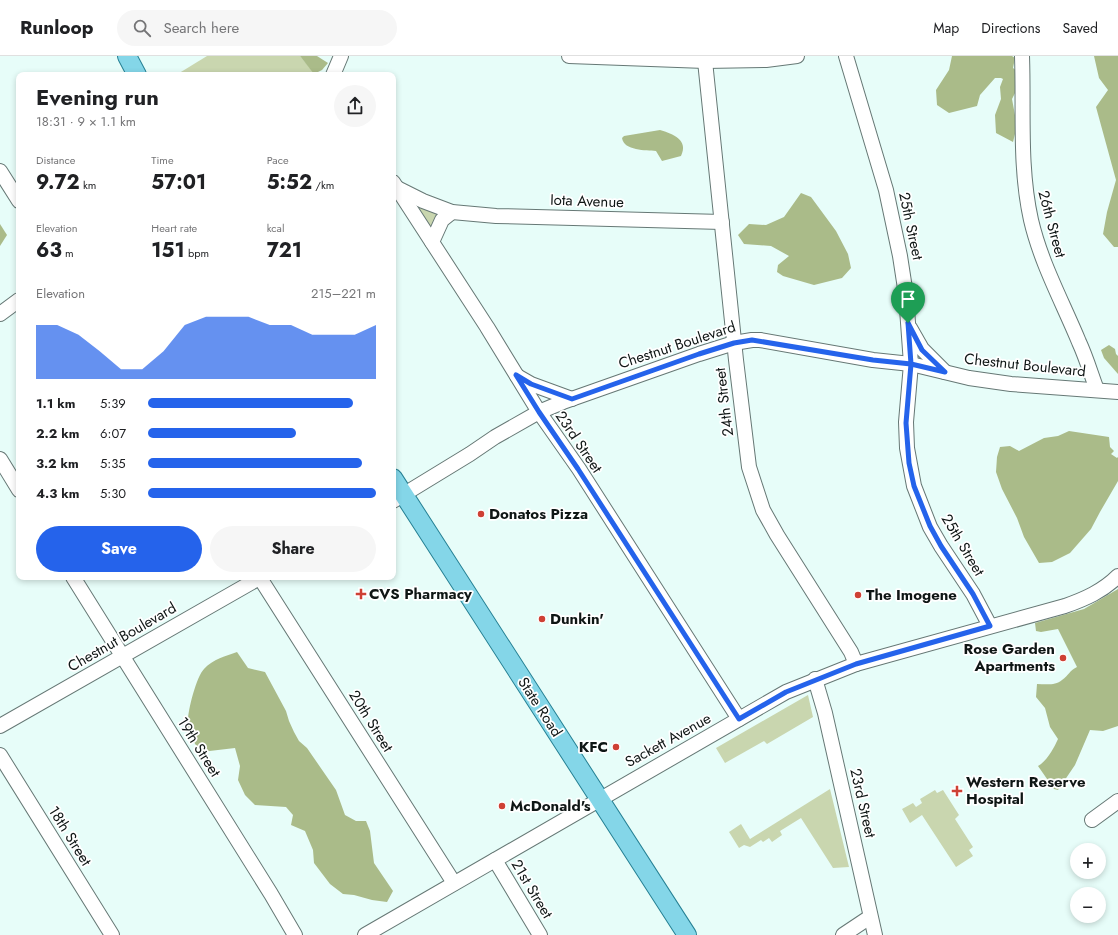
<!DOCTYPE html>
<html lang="en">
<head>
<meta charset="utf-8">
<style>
	body { margin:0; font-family:Jost,sans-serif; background:#f6f6f6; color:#202124; height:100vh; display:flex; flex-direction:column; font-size:15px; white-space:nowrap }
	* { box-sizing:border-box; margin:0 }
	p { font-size:13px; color:#757577 }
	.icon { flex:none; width:22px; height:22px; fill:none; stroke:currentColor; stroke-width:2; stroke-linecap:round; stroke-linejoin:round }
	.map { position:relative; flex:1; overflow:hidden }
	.side { position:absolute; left:16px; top:16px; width:380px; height:508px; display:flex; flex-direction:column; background:#fff; border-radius:8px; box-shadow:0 2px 6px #0003 }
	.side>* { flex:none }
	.fabs { position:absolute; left:1070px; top:787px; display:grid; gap:8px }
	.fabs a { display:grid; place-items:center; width:36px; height:36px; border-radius:50%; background:#fff; box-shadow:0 2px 6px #0003; font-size:20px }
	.pin { position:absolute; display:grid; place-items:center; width:34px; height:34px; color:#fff; margin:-41px -17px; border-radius:50% 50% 50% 0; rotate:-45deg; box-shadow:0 0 4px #0007 }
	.pin .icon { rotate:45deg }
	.round { display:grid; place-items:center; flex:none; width:42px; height:42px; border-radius:21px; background:#f6f6f6 }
	.overview { display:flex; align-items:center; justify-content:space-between; height:68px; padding:0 20px }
	h1 { font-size:22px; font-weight:700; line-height:30px }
	.metrics { display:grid; grid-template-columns:repeat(3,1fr); gap:6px; height:68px; padding:4px 20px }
	.metrics div { display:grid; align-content:center }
	.metrics b { font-size:20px; font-weight:700 }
	.metrics small { font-size:11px; font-weight:400 }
	.metrics p { font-size:11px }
	.chart { height:112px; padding:8px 20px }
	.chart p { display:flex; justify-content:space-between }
	.chart svg { width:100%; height:72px; margin-top:4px; fill:#2563eb; opacity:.7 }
	.action { display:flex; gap:8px; margin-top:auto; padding:8px 20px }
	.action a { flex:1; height:46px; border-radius:24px; background:#2563eb; color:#fff; font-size:16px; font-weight:700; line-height:46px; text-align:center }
	.action a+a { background:#f6f6f6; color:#202124 }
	ul { padding:0 20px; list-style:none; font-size:13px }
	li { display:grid; grid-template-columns:64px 48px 1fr; align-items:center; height:30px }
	li i { height:10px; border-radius:5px; background:#2563eb }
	header { display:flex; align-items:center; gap:24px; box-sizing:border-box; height:56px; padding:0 20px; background:#fff; border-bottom:1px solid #e0e0e0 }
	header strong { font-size:19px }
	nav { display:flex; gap:22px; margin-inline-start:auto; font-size:14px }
	.search { width:280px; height:36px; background:#f6f6f6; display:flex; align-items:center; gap:10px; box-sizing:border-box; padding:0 14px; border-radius:22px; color:#757577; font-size:15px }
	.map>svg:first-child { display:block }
	.green { fill:#c9d6af }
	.forest { fill:#aabb89 }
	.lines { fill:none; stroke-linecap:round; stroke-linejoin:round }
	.minor-casing { stroke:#667875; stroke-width:16 }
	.major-casing { stroke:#268194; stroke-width:20 }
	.minor { stroke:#fff; stroke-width:14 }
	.major { stroke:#84d6e8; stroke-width:18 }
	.route-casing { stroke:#fff; stroke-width:8 }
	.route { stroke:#2563eb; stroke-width:5 }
	.poi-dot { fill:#ce4034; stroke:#fff; stroke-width:1.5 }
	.labels { text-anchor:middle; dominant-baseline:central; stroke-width:3.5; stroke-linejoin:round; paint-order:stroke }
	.street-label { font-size:15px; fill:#0f1615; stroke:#fff }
	.poi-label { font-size:15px; font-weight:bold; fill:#0f1615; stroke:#fff; text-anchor:start }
</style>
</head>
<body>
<header>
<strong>Runloop</strong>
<div class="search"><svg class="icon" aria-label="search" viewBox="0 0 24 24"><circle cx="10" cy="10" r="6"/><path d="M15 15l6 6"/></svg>Search here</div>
<nav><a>Map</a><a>Directions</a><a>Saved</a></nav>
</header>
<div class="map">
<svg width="1118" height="879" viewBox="0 0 1118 879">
	<rect width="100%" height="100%" fill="#e7fdf9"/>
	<g class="green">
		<polygon points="207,0 300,0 316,19 176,19"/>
		<polygon points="417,149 439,158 432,174 416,150"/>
		<polygon points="808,639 813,661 767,688 764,685 725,707 716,692"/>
		<polygon points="830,733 849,811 833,812 801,762 780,775 782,779 772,786 769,782 763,786 761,784 750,791 744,789 739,792 729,776 741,768 750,783"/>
		<polygon points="935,734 937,737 943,734 959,759 955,763 973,791 969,794 973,800 956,811 922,759 910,767 902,753 913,747 916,751 922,747 920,743"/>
	</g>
	<g class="forest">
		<polygon points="300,0 317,0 328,7 322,14 314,18"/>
		<polygon points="952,0 1012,0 1015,2 1013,12 1021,18 1017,33 1012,43 1017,70 1013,86 996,77 995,59 1001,43 1000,31 1003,23 1001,22 995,22 980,39 977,50 949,57 937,49 936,34 949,14"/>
		<polygon points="1094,0 1118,0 1118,191 1114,191 1103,178 1107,156 1116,124 1096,51 1108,34 1099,22"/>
		<path d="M660,74C673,78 689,84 681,100L662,105L656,95C646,94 624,95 622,82L624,80Z"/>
		<polygon points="801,137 811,141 836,175 848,198 851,212 842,222 814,229 783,220 777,216 778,209 789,200 771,190 744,188 738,179 749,168 766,169 784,161"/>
		<polygon points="0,168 7,179 0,190"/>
		<polygon points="1109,289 1115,293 1116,298 1118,300 1118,318 1104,302 1101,294"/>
		<polygon points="1069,375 1109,381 1110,391 1114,395 1111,398 1117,402 1118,401 1118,425 1100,456 1091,473 1070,497 1052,506 1039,507 1024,481 1017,462 1002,433 996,416 997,401 1000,391 1010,390 1019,395 1044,382 1058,380"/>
		<path d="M1118,533V670L1103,675L1090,674L1075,709L1058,734L1054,733L1038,710C1047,705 1054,692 1058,683L1050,671L1045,652L1036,641L1037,628C1045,628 1055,630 1062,624C1069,619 1069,615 1077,611L1058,573L1041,576L1036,575L1035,567L1084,553Z"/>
		<path d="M237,596L248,612L265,616L286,655L289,665L294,676L299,685L307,692L336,734L345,759L356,765H366L370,775L374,807L393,835L387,846L372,844L354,839L343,838L330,828L314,807L313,794L305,775L291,769L293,759L286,751L255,749L245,739L238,724L240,710L235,692L201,696C195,688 190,681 188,671C186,660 196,621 204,613C213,603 226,600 237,596Z"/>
	</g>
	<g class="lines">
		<defs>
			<g id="minor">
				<polyline points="569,0 705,5 766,4 797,0"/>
				<polyline points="846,0 886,134 900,200 906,239 911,308 906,366 907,392 914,430 930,471 941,490 973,538 990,570"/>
				<path d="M1022,0C1024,55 1019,110 1031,164C1041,207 1062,245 1079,286C1086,301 1091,318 1097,334"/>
				<polyline points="705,5 736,304 749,411 763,454 777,479 851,596 856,608"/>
				<polyline points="333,19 341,0"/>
				<polyline points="0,115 19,145"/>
				<polyline points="393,126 487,271 539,356 579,413 739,663"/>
				<polyline points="397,132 423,145 452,156 496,160 722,166"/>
				<polyline points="432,186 442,164 452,156"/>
				<polyline points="0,258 19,244"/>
				<polyline points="910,272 922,293 945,316"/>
				<polyline points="517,320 531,328 572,343"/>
				<polyline points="0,403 19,434"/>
				<polyline points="393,445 470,398 495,381 539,356 563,346 699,298 734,287 752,284 760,284 873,304 911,308 969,322 1011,328 1118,336"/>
				<polyline points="73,521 271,838 295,879"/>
				<polyline points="260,522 454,827"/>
				<polyline points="815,623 825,657 875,879"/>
				<polyline points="0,670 261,521"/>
				<polyline points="0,699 112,879"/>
				<polyline points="1092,764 1118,745"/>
				<polyline points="495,804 540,879"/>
				<path d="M365,879L786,636L856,608L1065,550C1085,543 1103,535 1118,520"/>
				<polyline points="843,879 870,861"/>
			</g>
			<g id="major">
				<polyline points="127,0 137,19"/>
				<polyline points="393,422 687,879"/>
			</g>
		</defs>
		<use href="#minor" class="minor-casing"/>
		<use href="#major" class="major-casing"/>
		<use href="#minor" class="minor"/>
		<use href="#major" class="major"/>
	</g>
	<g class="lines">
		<defs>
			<polyline id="route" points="908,267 911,308 873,304 752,284 734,287 699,298 572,343 531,328 516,319 539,356 578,413 739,663 786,636 856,608 990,570 973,538 941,490 930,470 914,430 909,407 906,367 911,308 945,316 922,294 908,267"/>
		</defs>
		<use href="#route" class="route-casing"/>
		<use href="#route" class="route"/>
	</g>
	<g class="poi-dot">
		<circle cx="481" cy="458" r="4"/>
		<path d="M359 532h4v4h4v4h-4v4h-4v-4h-4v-4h4z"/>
		<circle cx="858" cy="539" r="4"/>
		<circle cx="542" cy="563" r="4"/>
		<circle cx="1063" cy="602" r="4"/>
		<circle cx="616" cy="691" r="4"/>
		<path d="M955 729h4v4h4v4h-4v4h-4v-4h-4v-4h4z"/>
		<circle cx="502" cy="750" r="4"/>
	</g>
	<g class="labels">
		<g class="street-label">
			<text transform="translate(587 145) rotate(2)">Iota Avenue</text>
			<text transform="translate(1052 168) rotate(75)">26th Street</text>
			<text transform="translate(911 170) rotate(78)">25th Street</text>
			<text transform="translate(677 289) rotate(-18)">Chestnut Boulevard</text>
			<text transform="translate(1025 309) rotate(6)">Chestnut Boulevard</text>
			<text transform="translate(724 346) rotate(-97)">24th Street</text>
			<text transform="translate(579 386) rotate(56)">23rd Street</text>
			<text transform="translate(963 489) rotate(59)">25th Street</text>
			<text transform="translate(122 581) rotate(-30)">Chestnut Boulevard</text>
			<text transform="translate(540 651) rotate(57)">State Road</text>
			<text transform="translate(371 665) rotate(58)">20th Street</text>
			<text transform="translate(668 684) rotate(-29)">Sackett Avenue</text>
			<text transform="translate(199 691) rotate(58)">19th Street</text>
			<text transform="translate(863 747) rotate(77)">23rd Street</text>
			<text transform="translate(70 780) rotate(58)">18th Street</text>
			<text transform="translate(532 833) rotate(59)">21st Street</text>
		</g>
		<g class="poi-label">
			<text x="489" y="458">Donatos Pizza</text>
			<text x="369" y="538">CVS Pharmacy</text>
			<text x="866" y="539">The Imogene</text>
			<text x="550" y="563">Dunkin'</text>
			<text x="1055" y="593" text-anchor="end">Rose Garden<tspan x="1055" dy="17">Apartments</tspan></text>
			<text x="608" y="691" text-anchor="end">KFC</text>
			<text x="966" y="726">Western Reserve<tspan x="966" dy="17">Hospital</tspan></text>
			<text x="510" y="750">McDonald's</text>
		</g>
	</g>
</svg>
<div class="fabs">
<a>+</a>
<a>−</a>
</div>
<div class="pin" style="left:908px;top:267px;background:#1e9e55"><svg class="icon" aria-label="arrive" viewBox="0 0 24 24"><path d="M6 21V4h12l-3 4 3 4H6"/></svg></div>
<section class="side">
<div class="overview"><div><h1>Evening run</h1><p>18:31 · 9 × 1.1 km</p></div><a class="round"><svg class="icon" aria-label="share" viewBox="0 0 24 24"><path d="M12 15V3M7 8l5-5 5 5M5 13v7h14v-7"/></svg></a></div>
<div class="metrics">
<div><p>Distance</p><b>9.72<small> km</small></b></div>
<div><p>Time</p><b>57:01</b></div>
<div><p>Pace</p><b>5:52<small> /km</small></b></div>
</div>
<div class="metrics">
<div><p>Elevation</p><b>63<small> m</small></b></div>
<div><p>Heart rate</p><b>151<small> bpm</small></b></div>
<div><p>kcal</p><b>721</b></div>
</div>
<div class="chart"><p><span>Elevation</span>215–221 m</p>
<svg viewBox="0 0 160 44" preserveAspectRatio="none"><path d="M0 44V11L10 11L20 17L30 27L40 38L50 38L60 27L70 11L80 6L90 6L100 6L110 11L120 11L130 17L140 17L150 17L160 11V44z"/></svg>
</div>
<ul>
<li><b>1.1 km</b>5:39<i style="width:90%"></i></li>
<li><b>2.2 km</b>6:07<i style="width:65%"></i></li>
<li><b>3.2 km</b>5:35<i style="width:94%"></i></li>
<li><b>4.3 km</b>5:30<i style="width:100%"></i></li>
</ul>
<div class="action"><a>Save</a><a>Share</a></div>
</section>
</div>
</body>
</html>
